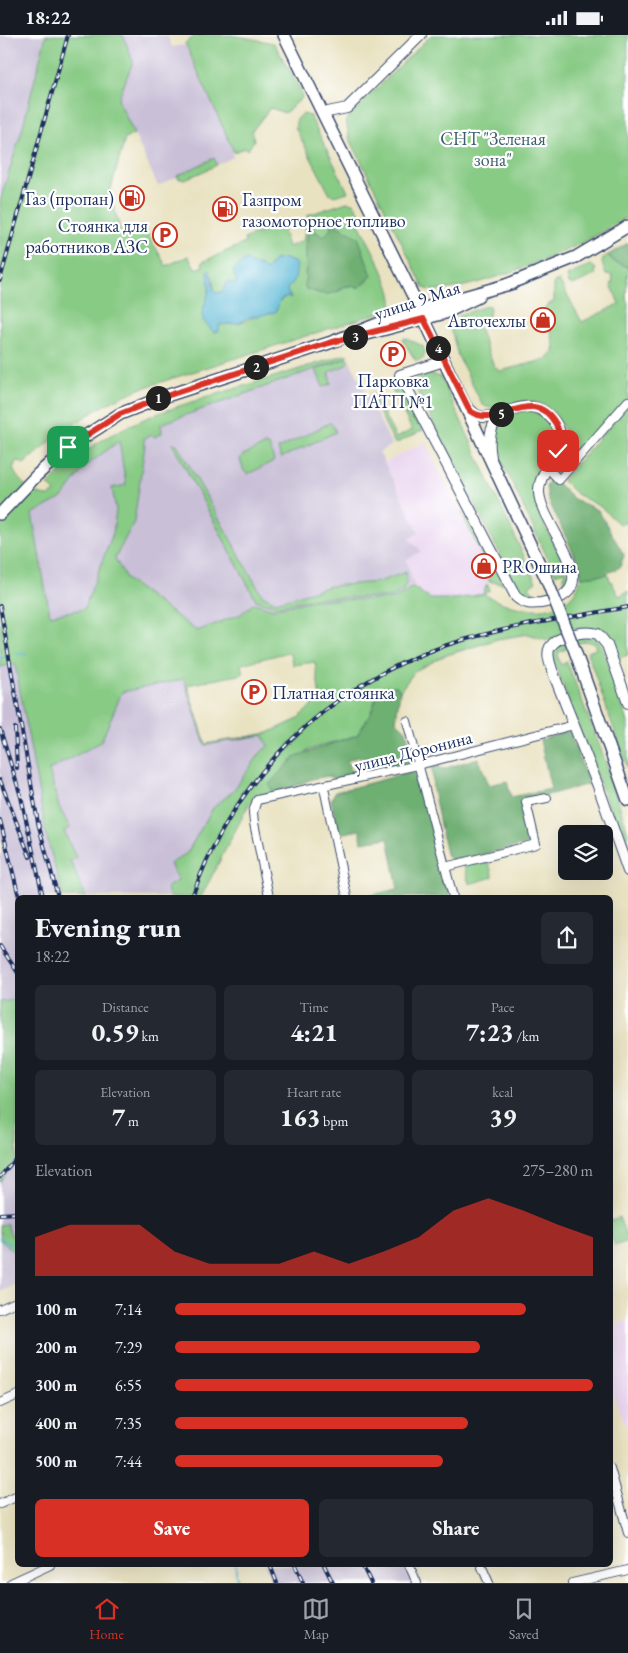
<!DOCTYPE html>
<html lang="en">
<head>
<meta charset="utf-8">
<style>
	body { margin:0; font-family:"EB Garamond",serif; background:#242831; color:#f1f3f6; height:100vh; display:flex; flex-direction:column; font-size:19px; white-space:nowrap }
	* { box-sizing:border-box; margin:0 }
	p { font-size:16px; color:#9ea1a6 }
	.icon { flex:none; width:28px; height:28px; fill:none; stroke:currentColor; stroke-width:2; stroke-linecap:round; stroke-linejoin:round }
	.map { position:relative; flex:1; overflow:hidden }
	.sheet { position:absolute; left:15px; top:860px; width:598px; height:672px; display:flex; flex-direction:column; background:#171b24; border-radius:8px; box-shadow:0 5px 20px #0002 }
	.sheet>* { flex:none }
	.fabs { position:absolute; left:558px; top:790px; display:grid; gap:10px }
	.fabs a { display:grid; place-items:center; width:55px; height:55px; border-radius:8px; background:#171b24; box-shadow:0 5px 20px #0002; font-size:25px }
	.pin { position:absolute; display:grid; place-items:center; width:42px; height:42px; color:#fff; margin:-21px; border-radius:10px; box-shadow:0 2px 8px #0006 }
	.km { position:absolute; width:25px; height:25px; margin:-12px; border-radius:50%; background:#222; color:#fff; font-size:14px; line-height:25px; text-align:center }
	.round { display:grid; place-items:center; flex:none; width:52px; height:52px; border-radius:8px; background:#242831 }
	.overview { display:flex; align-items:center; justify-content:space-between; height:85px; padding:0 20px }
	h1 { font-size:28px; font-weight:800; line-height:38px }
	.stats { display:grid; grid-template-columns:repeat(3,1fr); gap:8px; height:85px; padding:5px 20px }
	.stats div { display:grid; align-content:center; border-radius:8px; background:#242831; text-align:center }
	.stats b { font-size:25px; font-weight:800 }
	.stats small { font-size:14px; font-weight:400 }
	.stats p { font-size:14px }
	.chart { height:140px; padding:10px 20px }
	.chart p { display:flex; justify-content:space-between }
	.chart svg { width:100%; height:90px; margin-top:5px; fill:#d93025; opacity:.7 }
	.action { display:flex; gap:10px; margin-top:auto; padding:10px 20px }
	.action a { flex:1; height:58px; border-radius:8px; background:#d93025; color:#fff; font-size:20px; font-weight:800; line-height:58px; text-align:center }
	.action a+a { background:#242831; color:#f1f3f6 }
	ul { padding:0 20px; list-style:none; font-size:16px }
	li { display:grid; grid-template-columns:80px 60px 1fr; align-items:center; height:38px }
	li i { height:12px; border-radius:6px; background:#d93025 }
	.status { display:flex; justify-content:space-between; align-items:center; height:35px; padding:0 25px; background:#171b24; direction:ltr }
	.status svg { height:14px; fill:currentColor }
	.menu { display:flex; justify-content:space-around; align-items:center; height:70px; border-top:1px solid #363941; background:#171b24; font-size:14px; color:#9ea1a6 }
	.menu a { display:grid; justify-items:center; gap:2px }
	.menu .on { color:#d93025 }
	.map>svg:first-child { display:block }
	.built { fill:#e8d2ee }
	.industrial { fill:#c9bfd7 }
	.green { fill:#88cb85; stroke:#527d72; fill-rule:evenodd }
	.forest { fill:#6eaf72; stroke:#446f68 }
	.water { fill:#55b6d4; stroke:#387299 }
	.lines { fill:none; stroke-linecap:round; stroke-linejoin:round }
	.stream { stroke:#55b6d4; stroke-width:2 }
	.minor-casing { stroke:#3a4a6d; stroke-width:10 }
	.tertiary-casing { stroke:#3a4a6d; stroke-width:12 }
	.secondary-casing { stroke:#3a4a6d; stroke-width:14 }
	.minor { stroke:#fff; stroke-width:8 }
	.tertiary { stroke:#fff; stroke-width:10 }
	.secondary { stroke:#fff; stroke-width:11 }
	.rail-casing { stroke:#1b2f5e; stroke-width:4 }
	.rail { stroke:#fff; stroke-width:2; stroke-dasharray:5.5; stroke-linecap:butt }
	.secondary-bridge-casing { stroke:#3a4a6d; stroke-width:14; stroke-linecap:butt }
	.secondary-bridge { stroke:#fff; stroke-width:11 }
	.route-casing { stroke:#fff; stroke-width:10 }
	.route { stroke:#d93025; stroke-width:6 }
	.labels { text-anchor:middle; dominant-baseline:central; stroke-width:4.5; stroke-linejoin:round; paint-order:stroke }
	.park-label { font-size:18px; fill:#3c5e6a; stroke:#fff }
	.poi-label { font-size:18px; fill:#1b2f5e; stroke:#fff; text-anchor:end }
	.street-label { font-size:18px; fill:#1b2f5e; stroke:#fff }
</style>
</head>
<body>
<div class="status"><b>18:22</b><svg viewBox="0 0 49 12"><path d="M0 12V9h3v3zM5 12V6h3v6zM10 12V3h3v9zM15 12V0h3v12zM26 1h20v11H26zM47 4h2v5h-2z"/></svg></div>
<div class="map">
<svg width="628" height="1548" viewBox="0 0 628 1548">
	<rect width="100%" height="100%" fill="#fff"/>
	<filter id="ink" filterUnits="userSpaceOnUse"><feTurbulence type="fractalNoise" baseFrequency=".02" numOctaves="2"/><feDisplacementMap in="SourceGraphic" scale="10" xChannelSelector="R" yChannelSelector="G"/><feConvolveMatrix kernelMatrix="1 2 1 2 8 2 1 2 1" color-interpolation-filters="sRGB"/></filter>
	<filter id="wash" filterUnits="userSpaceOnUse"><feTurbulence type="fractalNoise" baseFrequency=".0096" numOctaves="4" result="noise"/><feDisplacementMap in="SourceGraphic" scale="20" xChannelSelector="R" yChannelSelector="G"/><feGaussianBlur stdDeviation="1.12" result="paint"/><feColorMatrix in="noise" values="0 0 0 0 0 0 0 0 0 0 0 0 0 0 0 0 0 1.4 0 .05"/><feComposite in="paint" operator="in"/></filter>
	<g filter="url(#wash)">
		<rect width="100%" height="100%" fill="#e9e2c1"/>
		<g class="built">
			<polygon points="425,407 491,541 483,559 455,564 430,564 415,553 406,525 408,504 419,498 384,428"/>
			<polygon points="628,1285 628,1395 610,1353 610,1293"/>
		</g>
		<g class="industrial">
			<polygon points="0,0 45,0 22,95 0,166"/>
			<polygon points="123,0 167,0 172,12 185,10 234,117 232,119 233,122 217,130 214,124 158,151 118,64 133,27"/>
			<polygon points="348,322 392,410 379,417 419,498 409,504 421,516 406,525 415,553 409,554 394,564 314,565 273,574 254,568 241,579 197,597 127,545 115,523 134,487 144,403 162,398 161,389"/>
			<polygon points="119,406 126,450 112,453 116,475 113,498 84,574 50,581 32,479 62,463 86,431"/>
			<polygon points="15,629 47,803 63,862 18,862 17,967 0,967 0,822 3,815 0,802 0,632"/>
			<polygon points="184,644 205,710 263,700 268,711 261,717 233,756 213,773 187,818 170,829 178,846 167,852 169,862 86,862 70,825 76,823 64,796 70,793 59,772 49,735 101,707 122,657"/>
			<polygon points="17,1124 17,1204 11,1200 7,1190 0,1190 0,1147"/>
			<polygon points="0,1205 18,1220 17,1249 0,1257"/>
			<polygon points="265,1530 403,1530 411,1548 273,1548"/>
		</g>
		<g class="green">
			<path d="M46,0H123L133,27L118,64L134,99L125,104L110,157L121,198L127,199L143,190L166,231L188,221L196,234L203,231L202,227L245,208L244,204L281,188L288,212L303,206L308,180L347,167L354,168L362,182L357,185C365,202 399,258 391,273L388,275L139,354C95,372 59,397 24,429L17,425L13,433C16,445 36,462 49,461L55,457L48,450C99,394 158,377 227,356C267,344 307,332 347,319L348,322L161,389L162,398L155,402L152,400L144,403L145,410L134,487L115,523L127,545L197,596L241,579L254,568L273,574L314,565L394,564L409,554L415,553L430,564H455L483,559L487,549L490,555L484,559C512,577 572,587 581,542L607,539L619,561L628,556V620L618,623L608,602L596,593L573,594L548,605L528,599L498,604L444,621L415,636L400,656L396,651L380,653L370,680L357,700L308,715L277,758L257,763L250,767L201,862H169L167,852L178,846L170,829L187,818L213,773L233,756L261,717L268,711L263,700L205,710L184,644L122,657L101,707L49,735L59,772L70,793L64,796L76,823L70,825L86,862H63L47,803L15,629L0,632V166L22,95ZM332,189L362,216L368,230L360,252L345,251L339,257L309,191L323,202L331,194ZM285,224L294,227L287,256L291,262L287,261L260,280L239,288L219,290V296L214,297L203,285L202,278L210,255L208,235L213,243L214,256L216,258L222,257L237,247L234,238L259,230L266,236L274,225ZM119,406L126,450L112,453L116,475L113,498L84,574L50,580L32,479L62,463L86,431ZM289,617L293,630L315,627L320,663L296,685L268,698L206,709L187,650L243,639L241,629Z"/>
			<polygon points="197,0 232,0 274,8 301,56 302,63 285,78 270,73 252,96 254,105 248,115 245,113 234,117 185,8"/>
			<path d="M431,0H628V181C610,193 591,204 571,213C547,225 445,265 424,253L349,102L346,85L350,80Z"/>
			<path d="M304,79L310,81L348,157L334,161L329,158L296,94C294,86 298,82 304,79Z"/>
			<polygon points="214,123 217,130 184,145 178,143 177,141"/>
			<path d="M608,220L613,226L628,232L626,262L628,268V364L582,415H564C566,404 565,394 559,385C535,346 499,385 482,369L458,321L451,294L458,281L488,270L490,273L489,281L476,286L494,331L500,336L548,324L555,314L545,272L554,266V247L559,245L582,287L619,269L611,249L613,248L612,240L606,239L602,228L603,223Z"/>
			<polygon points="591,230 596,234 595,240 573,250 569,248 567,241"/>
			<polygon points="406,303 423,311 425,317 423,324 416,326 402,304"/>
			<polygon points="347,323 349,326 344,331 329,337 331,349 323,352 316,335"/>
			<path d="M428,338L440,342L443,347L536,547L529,551L532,556L538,559L561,551L564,547V536L555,539L496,414C489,378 539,360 553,395C562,416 537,431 535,450C531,482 560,510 568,539C568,557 546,561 530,564L520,559L417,355L419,342Z"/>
			<polygon points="396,347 400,349 423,395 395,409 370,359 373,358 396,403 412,395 390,350"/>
			<polygon points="628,370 628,487 619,489 601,472 576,459 562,445"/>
			<polygon points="331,387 336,397 281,423 278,414"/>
			<polygon points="172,408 177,409 262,560 276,567 330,551 378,547 406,537 407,547 403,555 392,562 316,563 275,571 256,565"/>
			<polygon points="265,410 269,410 274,426 248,439 244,436 240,425 243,420"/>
			<polygon points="461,477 481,502 503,549 488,546 491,540"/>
			<polygon points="580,601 597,603 602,611 628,687 628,734 587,617 596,614 594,608 585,606 559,617 558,622 561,630 567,627 605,725 628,798 628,824 553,624 553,617 561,608"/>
			<polygon points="488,825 493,842 469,849 464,830"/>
			<polygon points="14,965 18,967 17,1124 0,1147 0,967"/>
			<polygon points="619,1182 628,1206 615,1211 610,1199 610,1186"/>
			<polygon points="7,1189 11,1200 17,1204 17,1219 0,1205 0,1190"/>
		</g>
		<g class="forest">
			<path d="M332,188L358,202L372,241L360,252L345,251C332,263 320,260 305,253L306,210L309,191L323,202L331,194Z"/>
			<polygon points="628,208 628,232 613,226 608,220"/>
			<polygon points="564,415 582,415 560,441 553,434"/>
			<polygon points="551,442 574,464 598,475 624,520 620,532 604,540 581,542 579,530 548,464 546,452"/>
			<polygon points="397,651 400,656 396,686 406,695 413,724 410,729 369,736 367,723 357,722 347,726 354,741 336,745 328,741 312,744 277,758 271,754 269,749 296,721 357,700 370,680 380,653"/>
			<polygon points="569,696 589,749 525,766 532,808 451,827 446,819 433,755 432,732 438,731 443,734 478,723 489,750 507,746 511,762 551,754 540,705"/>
			<polygon points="412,737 418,741 450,862 362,862 398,854 388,803 362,807 360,795 339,799 331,765 335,757"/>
		</g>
		<path class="water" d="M285,224L294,227L297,230C296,235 296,242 294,246C291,252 288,250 287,256L291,263L287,261L280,265L276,277L247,283L239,288L219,290V296L214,297L203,285L202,279L209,255L208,235H210L214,256L216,258L222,257L228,246L232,249L237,247L233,235L246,225L254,230H259L266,236L274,225Z"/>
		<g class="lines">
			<g class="stream">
				<polyline points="16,619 26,618"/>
				<polyline points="0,623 7,621"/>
				<polyline points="0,1203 18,1214"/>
				<polyline points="236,1530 236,1541 239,1548"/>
			</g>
		</g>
	</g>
	<g filter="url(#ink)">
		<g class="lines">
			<defs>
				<g id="minor">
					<polyline points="548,433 559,445 628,366"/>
					<polyline points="407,686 453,862"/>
					<polyline points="324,753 347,862"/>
					<polyline points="445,832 536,809 526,767 547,763"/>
					<polyline points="269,862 254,788 253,777 257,765 418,730 574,690"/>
					<polyline points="0,1274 18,1266"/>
					<polyline points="0,1368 18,1360"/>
					<polyline points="610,1433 628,1498"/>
					<polyline points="0,1469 18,1461"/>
					<polyline points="409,1530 417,1548"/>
					<polyline points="481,1530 489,1548"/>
					<polyline points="11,1548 50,1530"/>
					<polyline points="572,1548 628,1535"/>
				</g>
				<g id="tertiary">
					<polyline points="323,78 347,73 421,0"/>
					<path d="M444,326L400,340L516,562C524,569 531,569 541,568C613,557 542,495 539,458C537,429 582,409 547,379C526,361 505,382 483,382L476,380L466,371"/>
					<path d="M491,422C488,406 489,390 502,379"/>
					<path d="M628,668L607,610L598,599C585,595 558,600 550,612C546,619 550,628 552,635L598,751L628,836"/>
				</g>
				<g id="secondary">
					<polyline points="284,0 419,273 546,543"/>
					<polyline points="506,250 576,222 628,191"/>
					<polyline points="367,299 445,278 478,262"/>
					<polyline points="0,479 37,440 68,412 120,379 163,362 329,308 400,280 513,248"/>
					<polyline points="575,616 628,765"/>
				</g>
			</defs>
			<use href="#minor" class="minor-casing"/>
			<use href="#tertiary" class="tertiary-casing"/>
			<use href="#secondary" class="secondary-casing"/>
			<use href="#minor" class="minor"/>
			<use href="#tertiary" class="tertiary"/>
			<use href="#secondary" class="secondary"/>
			<defs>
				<g id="rail">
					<polyline points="0,245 68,0"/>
					<polyline points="0,571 38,788 58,862"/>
					<polyline points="15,693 17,733"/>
					<polyline points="0,694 21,762 43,862"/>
					<polyline points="0,745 30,822"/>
					<polyline points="0,785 19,862"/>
					<path d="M192,862C235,742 324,652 447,610C505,591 568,583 628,572"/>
					<polyline points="0,911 18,938"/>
					<polyline points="0,1142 18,1120"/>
					<polyline points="0,1179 18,1178"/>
					<polyline points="270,1530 277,1548"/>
					<polyline points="295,1530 303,1548"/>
					<polyline points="324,1530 333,1548"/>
					<polyline points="362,1530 371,1548"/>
				</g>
			</defs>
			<use href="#rail" class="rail-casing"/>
			<use href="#rail" class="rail"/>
			<defs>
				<polyline id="secondary-bridge" points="546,543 575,616"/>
			</defs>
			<use href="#secondary-bridge" class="secondary-bridge-casing"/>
			<use href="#secondary-bridge" class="secondary-bridge"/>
		</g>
	</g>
	<g class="lines" filter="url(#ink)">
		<defs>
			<path id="route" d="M68,412L120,379L163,362L329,308L424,284L470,376C498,396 532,348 556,389C560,398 561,407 558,416"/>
		</defs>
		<use href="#route" class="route-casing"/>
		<use href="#route" class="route"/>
	</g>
	<defs>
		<symbol id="fuel-ring" viewBox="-11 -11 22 22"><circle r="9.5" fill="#fff" stroke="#c8321e" stroke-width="1.5"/><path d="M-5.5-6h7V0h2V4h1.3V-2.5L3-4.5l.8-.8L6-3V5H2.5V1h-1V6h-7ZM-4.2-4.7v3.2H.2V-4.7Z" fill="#c8321e"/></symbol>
		<symbol id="parking-ring" viewBox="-11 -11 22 22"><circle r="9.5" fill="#fff" stroke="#c8321e" stroke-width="1.5"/><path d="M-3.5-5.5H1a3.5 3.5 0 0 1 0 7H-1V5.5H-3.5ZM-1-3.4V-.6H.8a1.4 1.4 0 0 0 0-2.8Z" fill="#c8321e"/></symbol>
		<symbol id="shop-ring" viewBox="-11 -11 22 22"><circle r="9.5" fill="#fff" stroke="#c8321e" stroke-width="1.5"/><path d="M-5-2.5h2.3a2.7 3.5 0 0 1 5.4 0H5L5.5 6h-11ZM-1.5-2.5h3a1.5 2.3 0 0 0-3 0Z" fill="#c8321e"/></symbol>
	</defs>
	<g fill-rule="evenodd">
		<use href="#fuel-ring" x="118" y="149" width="28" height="28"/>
		<use href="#fuel-ring" x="211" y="160" width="28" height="28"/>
		<use href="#parking-ring" x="151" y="186" width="28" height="28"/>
		<use href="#shop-ring" x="529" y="271" width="28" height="28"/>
		<use href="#parking-ring" x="379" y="305" width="28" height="28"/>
		<use href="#shop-ring" x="470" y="517" width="28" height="28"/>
		<use href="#parking-ring" x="240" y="643" width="28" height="28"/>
	</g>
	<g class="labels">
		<g class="park-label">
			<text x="493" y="103">СНТ "Зеленая<tspan x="493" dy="21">зона"</tspan></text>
		</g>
		<g class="poi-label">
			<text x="114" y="163">Газ (пропан)</text>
			<text x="242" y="164" text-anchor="start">Газпром<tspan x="242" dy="21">газомоторное топливо</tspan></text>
			<text x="148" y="190">Стоянка для<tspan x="148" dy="21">работников АЗС</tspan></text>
			<text x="526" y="285">Авточехлы</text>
			<text x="393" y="345" text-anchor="middle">Парковка<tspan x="393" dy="21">ПАТП №1</tspan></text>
			<text x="502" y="531" text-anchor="start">PROшина</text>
			<text x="272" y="657" text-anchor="start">Платная стоянка</text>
		</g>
		<g class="street-label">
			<text transform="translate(417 265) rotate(-18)">улица 9 Мая</text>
			<text transform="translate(413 716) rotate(-14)">улица Доронина</text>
		</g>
	</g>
</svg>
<div class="fabs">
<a><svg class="icon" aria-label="layers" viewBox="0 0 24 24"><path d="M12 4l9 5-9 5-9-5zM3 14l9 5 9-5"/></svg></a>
</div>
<div class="pin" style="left:68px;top:412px;background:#1e9e55"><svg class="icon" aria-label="arrive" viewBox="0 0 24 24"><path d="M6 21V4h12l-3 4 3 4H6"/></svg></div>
<div class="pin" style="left:558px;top:416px;background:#d93025"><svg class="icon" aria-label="check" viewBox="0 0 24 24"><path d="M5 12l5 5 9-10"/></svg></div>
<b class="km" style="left:158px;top:363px">1</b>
<b class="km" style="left:256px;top:332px">2</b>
<b class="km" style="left:355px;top:302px">3</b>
<b class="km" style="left:438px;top:313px">4</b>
<b class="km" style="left:501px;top:379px">5</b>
<section class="sheet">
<div class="overview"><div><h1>Evening run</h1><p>18:22</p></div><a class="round"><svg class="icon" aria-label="share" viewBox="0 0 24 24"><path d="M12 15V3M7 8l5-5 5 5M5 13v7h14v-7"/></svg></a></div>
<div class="stats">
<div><p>Distance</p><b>0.59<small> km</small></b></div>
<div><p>Time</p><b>4:21</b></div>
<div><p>Pace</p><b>7:23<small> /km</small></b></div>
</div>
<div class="stats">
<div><p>Elevation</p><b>7<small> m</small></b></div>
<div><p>Heart rate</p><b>163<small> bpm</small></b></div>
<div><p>kcal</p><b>39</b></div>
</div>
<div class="chart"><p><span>Elevation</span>275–280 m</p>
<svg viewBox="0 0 160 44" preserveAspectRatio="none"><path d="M0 44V25L10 19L20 19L30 19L40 32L50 38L60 38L70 38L80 32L90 38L100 32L110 25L120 12L130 6L140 12L150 19L160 25V44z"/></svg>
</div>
<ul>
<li><b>100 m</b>7:14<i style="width:84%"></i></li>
<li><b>200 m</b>7:29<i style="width:73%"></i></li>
<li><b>300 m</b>6:55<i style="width:100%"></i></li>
<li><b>400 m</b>7:35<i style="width:70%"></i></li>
<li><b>500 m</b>7:44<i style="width:64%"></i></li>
</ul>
<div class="action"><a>Save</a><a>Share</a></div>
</section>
</div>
<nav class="menu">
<a class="on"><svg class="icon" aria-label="home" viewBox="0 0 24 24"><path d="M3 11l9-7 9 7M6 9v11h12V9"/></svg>Home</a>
<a><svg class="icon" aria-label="map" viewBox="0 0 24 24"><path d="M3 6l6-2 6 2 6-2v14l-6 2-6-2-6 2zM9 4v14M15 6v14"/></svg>Map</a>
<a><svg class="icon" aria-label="saved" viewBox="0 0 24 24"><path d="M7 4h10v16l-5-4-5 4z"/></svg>Saved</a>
</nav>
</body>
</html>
